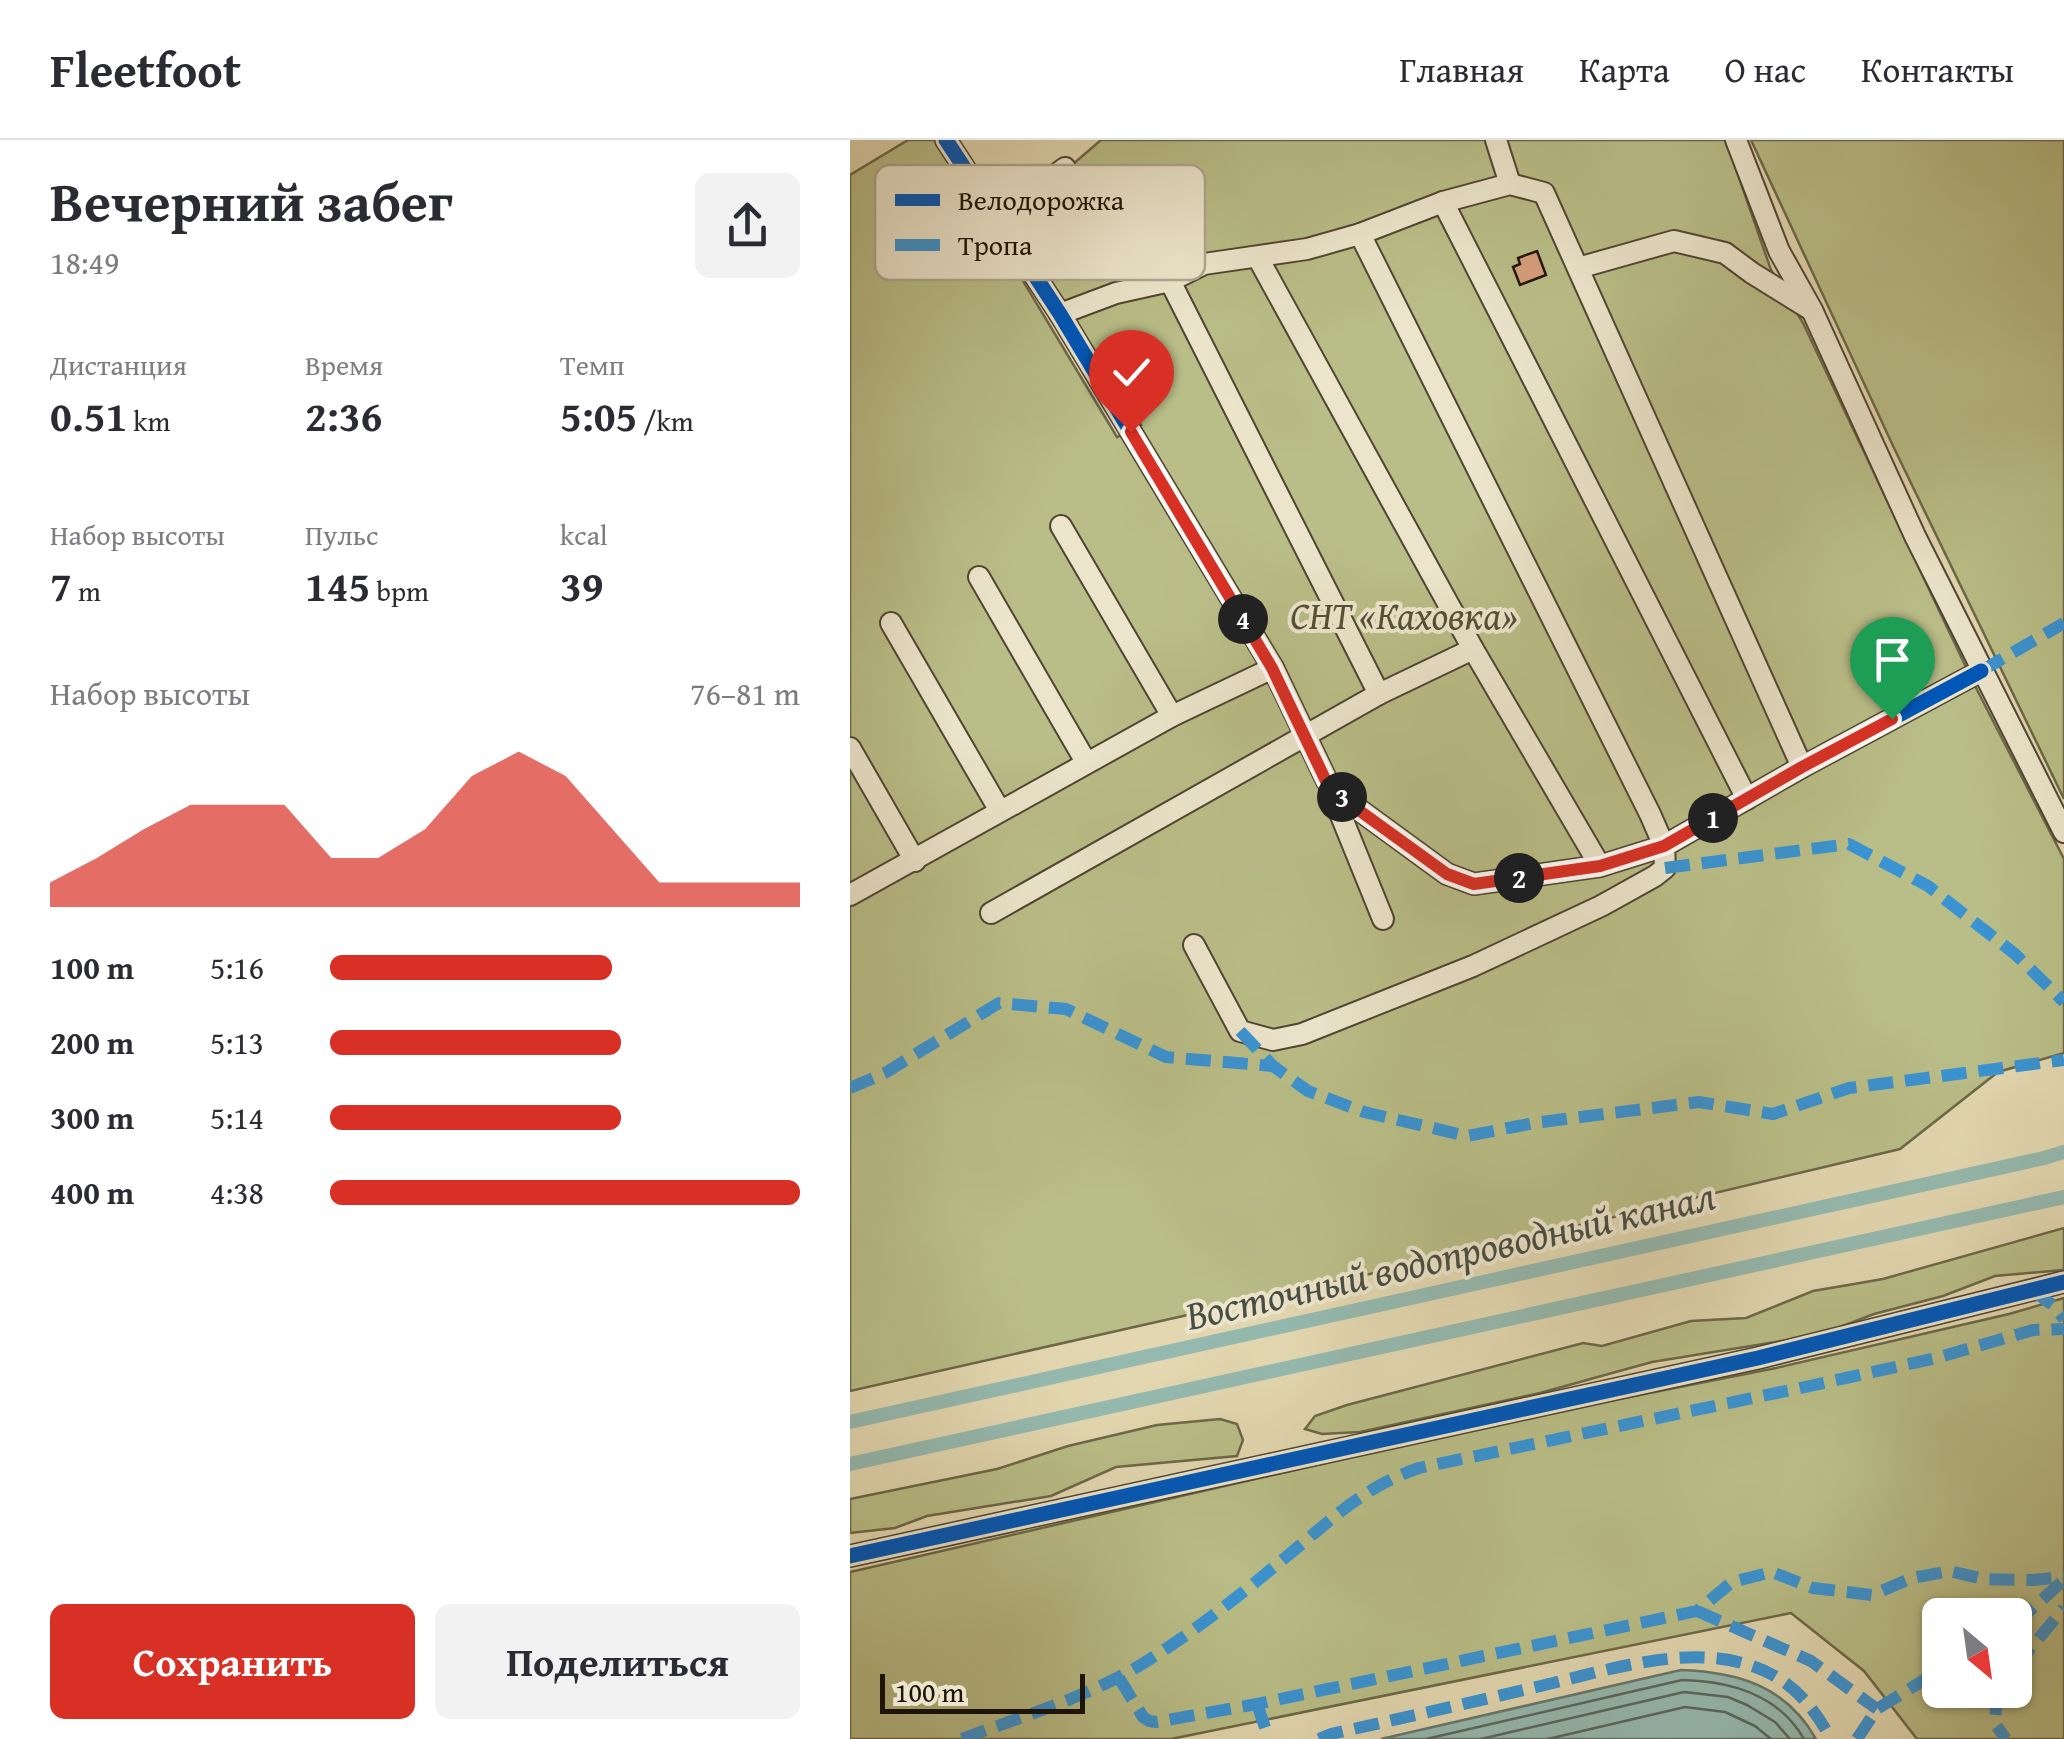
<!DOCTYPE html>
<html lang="ru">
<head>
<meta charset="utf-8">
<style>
	body { margin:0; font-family:"Gentium Book Plus",serif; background:#f2f2f3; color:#2b2b33; height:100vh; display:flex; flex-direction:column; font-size:38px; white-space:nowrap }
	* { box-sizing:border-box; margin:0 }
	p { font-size:32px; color:#7c7c81 }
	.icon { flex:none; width:55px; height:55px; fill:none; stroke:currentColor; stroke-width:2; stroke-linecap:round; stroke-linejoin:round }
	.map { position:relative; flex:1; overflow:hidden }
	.side { display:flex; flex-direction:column; background:#fff; width:850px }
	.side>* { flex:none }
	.needle { width:65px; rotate:151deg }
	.controls { position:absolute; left:1072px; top:1458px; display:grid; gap:20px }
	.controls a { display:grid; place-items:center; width:110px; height:110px; border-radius:15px; background:#fff; box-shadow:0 2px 8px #0004; font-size:50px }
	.scale { position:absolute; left:30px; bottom:25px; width:205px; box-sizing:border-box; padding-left:10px; border:5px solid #1f1409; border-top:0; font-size:28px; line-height:35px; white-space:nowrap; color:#1f1409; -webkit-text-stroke:8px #ece5cc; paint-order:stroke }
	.pin { position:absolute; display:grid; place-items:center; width:85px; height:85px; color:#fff; margin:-102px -42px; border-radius:50% 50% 50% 0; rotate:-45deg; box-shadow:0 0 10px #0007 }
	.pin .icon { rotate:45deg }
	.km { position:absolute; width:50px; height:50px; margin:-25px; border-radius:50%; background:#222; color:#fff; font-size:28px; line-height:50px; text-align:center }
	.round { display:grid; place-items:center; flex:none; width:105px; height:105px; border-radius:15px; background:#f2f2f3 }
	.summary { display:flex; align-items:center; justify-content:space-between; height:170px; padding:0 50px }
	h1 { font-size:55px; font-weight:700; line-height:75px }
	.stats { display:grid; grid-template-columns:repeat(3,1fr); gap:15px; height:170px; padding:10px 50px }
	.stats div { display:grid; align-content:center }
	.stats b { font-size:42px; font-weight:700 }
	.stats small { font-size:28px; font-weight:400 }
	.stats p { font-size:28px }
	.chart { height:280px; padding:20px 50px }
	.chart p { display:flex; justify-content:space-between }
	.chart svg { width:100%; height:180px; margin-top:10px; fill:#d93025; opacity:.7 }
	.button { display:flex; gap:20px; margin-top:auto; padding:20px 50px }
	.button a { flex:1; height:115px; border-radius:15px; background:#d93025; color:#fff; font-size:40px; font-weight:700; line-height:115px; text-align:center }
	.button a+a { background:#f2f2f3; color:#2b2b33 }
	ul { padding:0 50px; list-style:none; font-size:32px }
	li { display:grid; grid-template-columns:160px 120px 1fr; align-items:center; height:75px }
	li i { height:25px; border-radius:12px; background:#d93025 }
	header { display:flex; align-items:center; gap:60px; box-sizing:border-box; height:140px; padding:0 50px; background:#fff; border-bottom:2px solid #e1e1e2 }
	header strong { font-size:48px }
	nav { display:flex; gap:55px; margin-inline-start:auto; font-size:35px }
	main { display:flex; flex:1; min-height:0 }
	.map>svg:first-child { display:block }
	.green { fill:#b9bd87; stroke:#6c6848; stroke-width:2.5; fill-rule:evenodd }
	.water { fill:#95b9af; stroke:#66776d; stroke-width:2.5 }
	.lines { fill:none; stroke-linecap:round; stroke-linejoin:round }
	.shore { stroke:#5a665c; stroke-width:2.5 }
	.canal { stroke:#95b9af; stroke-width:14 }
	.building { fill:#d69f7c; stroke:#1f1409; stroke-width:2.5 }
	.minor-casing { stroke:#504533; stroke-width:24 }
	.minor { stroke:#ece5cc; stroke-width:20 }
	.quiet { stroke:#3a93d2; stroke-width:12; stroke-dasharray:25 12; stroke-linecap:butt }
	.cycleway-casing { stroke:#ece5cc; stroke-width:21 }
	.cycleway { stroke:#0057b8; stroke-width:15 }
	.route-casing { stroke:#fff; stroke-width:20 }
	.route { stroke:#d93025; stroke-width:12 }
	.labels { text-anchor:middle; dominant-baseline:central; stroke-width:8; stroke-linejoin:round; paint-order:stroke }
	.park-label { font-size:38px; font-style:italic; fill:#554f35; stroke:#ece5cc }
	.water-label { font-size:40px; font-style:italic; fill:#484e43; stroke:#ece5cc }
	.key { fill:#ece5cc; stroke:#aea692; stroke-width:2.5 }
	.key-label { font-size:28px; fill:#1f1409 }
</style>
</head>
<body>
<header>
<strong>Fleetfoot</strong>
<nav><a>Главная</a><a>Карта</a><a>О нас</a><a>Контакты</a></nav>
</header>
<main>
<section class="side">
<div class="summary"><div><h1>Вечерний забег</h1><p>18:49</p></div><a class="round"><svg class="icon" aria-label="share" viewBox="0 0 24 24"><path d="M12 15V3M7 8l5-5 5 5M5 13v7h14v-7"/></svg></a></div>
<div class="stats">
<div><p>Дистанция</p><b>0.51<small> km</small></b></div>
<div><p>Время</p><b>2:36</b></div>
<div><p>Темп</p><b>5:05<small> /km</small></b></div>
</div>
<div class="stats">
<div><p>Набор высоты</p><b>7<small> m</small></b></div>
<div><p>Пульс</p><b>145<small> bpm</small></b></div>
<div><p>kcal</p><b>39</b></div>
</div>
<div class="chart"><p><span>Набор высоты</span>76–81 m</p>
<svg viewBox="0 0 160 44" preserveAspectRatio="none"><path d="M0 44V38L10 32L20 25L30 19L40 19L50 19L60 32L70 32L80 25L90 12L100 6L110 12L120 25L130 38L140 38L150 38L160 38V44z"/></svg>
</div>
<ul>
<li><b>100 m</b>5:16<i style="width:60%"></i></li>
<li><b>200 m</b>5:13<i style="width:62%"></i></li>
<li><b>300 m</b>5:14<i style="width:62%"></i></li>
<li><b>400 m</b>4:38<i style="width:100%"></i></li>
</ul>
<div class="button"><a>Сохранить</a><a>Поделиться</a></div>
</section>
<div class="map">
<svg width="1214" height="1599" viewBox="0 0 1214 1599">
	<rect width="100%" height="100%" fill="#e2d7b0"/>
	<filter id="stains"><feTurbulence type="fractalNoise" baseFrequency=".002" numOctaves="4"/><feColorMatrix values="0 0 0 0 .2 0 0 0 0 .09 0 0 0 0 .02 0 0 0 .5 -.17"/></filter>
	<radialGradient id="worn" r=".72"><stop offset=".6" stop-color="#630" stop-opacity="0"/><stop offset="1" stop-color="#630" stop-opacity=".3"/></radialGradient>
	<g class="green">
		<polygon points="58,0 88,0 267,297 291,285 160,78 251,0 876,0 921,130 953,183 1123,542 1214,719 1214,913 1148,932 1050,1009 613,1113 0,1251 0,35"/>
		<polygon points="901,0 1214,0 1214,659 1044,308"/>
		<polygon points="1214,1088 1214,1130 1145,1136 1093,1156 1024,1174 969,1195 802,1222 690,1253 510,1292 472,1294 455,1289 465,1276 497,1265 733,1203 752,1206 841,1181 896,1178 963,1151 1033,1139"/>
		<path d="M1214,1158V1599H1067L1014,1531L941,1473L321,1599H0V1432L667,1279L926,1228L1159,1174ZM1090,1475H1165V1550H1090Z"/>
		<polygon points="370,1279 387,1284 393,1300 387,1316 266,1327 201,1356 77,1376 45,1388 0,1393 0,1359 147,1329 218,1306 307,1285"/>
	</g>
	<path class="water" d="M831,1530C888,1532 936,1546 966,1599H531Z"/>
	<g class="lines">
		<g class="shore">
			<path d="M576,1599L832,1540C880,1541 929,1555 954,1599"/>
			<polyline points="631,1599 834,1552 878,1557 897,1565 925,1582 940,1599"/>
			<polyline points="698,1599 835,1567 875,1572 905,1586 921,1599"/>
		</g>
		<g class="canal">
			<polyline points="0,1282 1194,1018 1214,1012"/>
			<polyline points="0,1324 1214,1057"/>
		</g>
	</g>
	<polygon class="building" points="687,111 696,135 670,145 663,127 670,124 668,118"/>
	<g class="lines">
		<defs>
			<g id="minor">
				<polyline points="96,0 210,174 423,528 477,641 493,658 597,734 624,744 750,726 814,706 952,627 1131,531"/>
				<polyline points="646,0 660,44"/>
				<polyline points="886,0 929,111 962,170 1065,396 1214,692"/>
				<polyline points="593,62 897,659"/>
				<polyline points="148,78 215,28"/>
				<polyline points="408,118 623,509 750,726"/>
				<polyline points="728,128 824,101 875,113 902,133 960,169"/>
				<polyline points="320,141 529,554"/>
				<polyline points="210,174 266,153 320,141 354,124 457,109 510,94 593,62 660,44 694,53 952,627"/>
				<polyline points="211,386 322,576"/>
				<polyline points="129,437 236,622"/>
				<polyline points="41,483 150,671"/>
				<polyline points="0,608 65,721"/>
				<polyline points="481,651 533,779"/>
				<polyline points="0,755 322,576 423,528"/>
				<polyline points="141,773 529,554 623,509"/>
				<polyline points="344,805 390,891 423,900 452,894 623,826 751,766 805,736 815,728 814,706 800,674 510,94"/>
				<polyline points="0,1416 908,1218 1214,1142"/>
			</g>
		</defs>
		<use href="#minor" class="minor-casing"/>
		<use href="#minor" class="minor"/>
		<g class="quiet">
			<polyline points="1131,531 1214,483"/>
			<polyline points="815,728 999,704 1078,746 1165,814 1214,862"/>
			<polyline points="390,891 423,926 458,951 514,972 617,996 684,983 849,962 923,974 999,948 1214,920"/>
			<polyline points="0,948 35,933 149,863 216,869 316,917 423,926"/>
			<polyline points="1182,1150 1204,1166 1214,1179"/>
			<polyline points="847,1471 961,1521 1027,1569"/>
			<polyline points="1165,1484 1214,1440"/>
			<polyline points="1165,1527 1214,1468"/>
			<polyline points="269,1538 293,1577 299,1581 306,1582 407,1564 847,1471 882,1442 922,1432 963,1448 1022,1455 1062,1438 1100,1431 1133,1439 1182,1440 1214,1437"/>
			<polyline points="1147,1550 1145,1584 1156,1599"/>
			<polyline points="407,1564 419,1599"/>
			<path d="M112,1599C178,1574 249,1554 308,1514C353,1485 395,1451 436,1417C481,1380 513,1347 569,1328L955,1247L1086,1218L1183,1190L1214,1189"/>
			<path d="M469,1599L481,1594C548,1579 615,1564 682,1548C745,1534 827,1505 892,1523C935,1534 960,1560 981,1599"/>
			<polyline points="1007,1599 1027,1569 1090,1530"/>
		</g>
		<defs>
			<g id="cycleway">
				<polyline points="96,0 210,174 423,528 477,641 493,658 597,734 624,744 750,726 814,706 952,627 1131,531"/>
				<polyline points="0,1416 908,1218 1214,1142"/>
			</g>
		</defs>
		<use href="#cycleway" class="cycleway-casing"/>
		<use href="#cycleway" class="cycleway"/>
	</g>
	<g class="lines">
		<defs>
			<polyline id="route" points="281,292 422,528 476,641 492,658 597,734 624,744 750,726 814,706 952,627 1042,579"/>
		</defs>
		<use href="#route" class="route-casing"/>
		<use href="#route" class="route"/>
	</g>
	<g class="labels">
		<g class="park-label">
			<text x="554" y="475">СНТ «Каховка»</text>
		</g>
		<g class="water-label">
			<text transform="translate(600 1115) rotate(-13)">Восточный водопроводный канал</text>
		</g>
	</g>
	<rect x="25" y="25" width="330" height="115" rx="15" class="key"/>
	<rect x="45" y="54" width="45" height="12" fill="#0057b8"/>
	<rect x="45" y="99" width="45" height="12" fill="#3a93d2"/>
	<g class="key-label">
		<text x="108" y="70">Велодорожка</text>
		<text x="108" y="115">Тропа</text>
	</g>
	<rect width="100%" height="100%" filter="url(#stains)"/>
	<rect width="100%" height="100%" fill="url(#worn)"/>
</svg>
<div class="controls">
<a><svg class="needle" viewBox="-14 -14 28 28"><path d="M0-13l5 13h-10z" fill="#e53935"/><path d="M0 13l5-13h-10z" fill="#7c7c81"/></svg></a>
</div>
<div class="scale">100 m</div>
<div class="pin" style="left:1042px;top:579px;background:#1e9e55"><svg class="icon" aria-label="arrive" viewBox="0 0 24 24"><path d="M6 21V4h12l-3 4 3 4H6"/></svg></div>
<div class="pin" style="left:281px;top:292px;background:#d93025"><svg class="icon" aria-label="check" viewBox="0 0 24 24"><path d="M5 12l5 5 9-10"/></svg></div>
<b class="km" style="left:863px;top:678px">1</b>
<b class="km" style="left:669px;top:738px">2</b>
<b class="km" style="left:492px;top:657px">3</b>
<b class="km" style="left:393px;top:479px">4</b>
</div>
</main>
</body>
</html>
